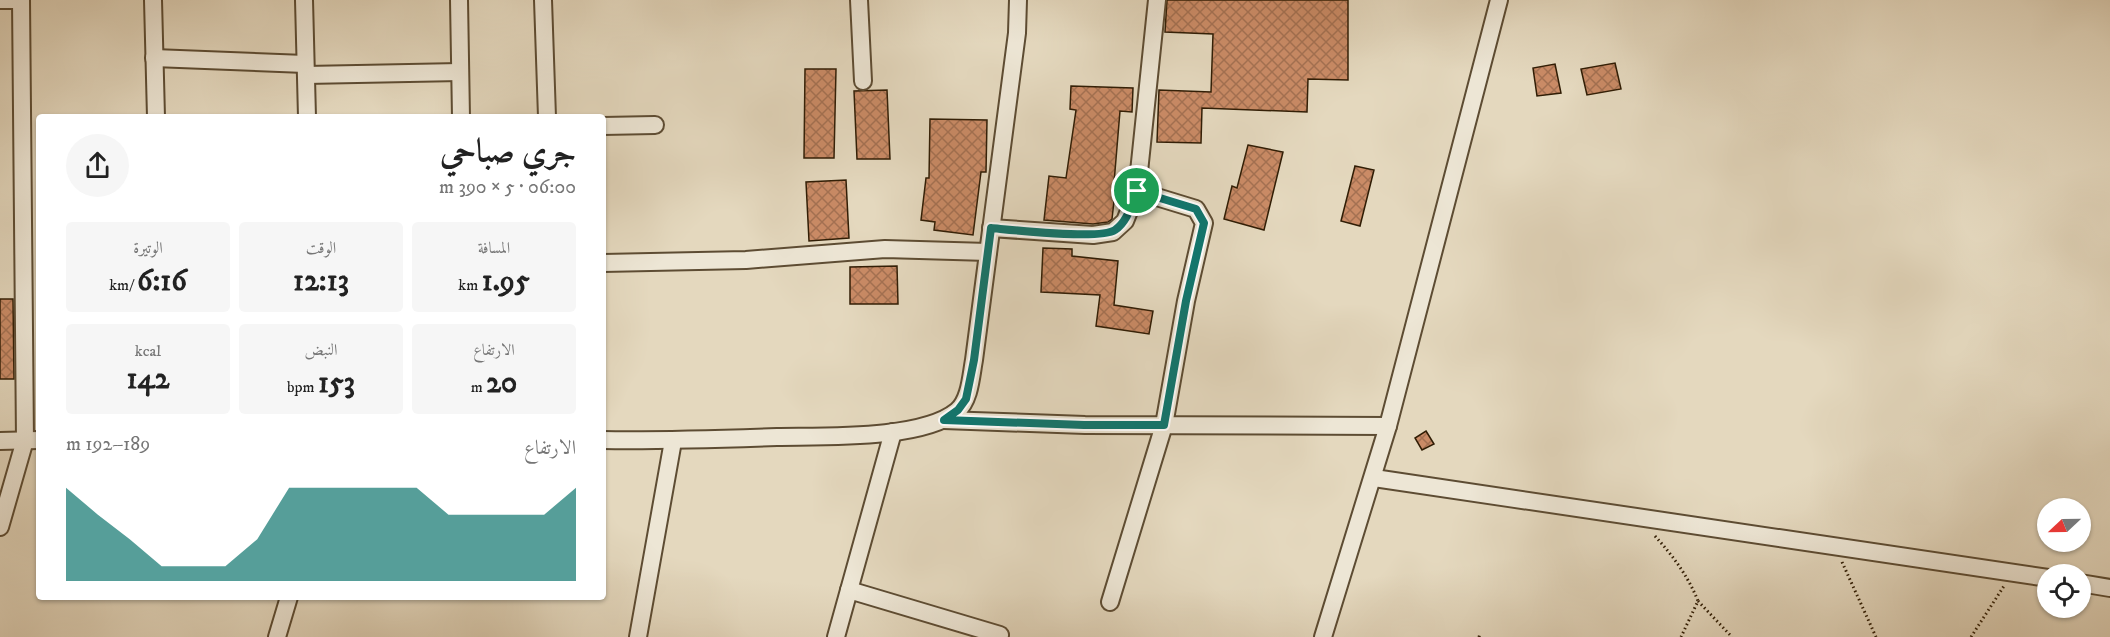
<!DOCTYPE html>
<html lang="ar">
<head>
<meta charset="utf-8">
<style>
	body { margin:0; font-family:"IM FELL DW Pica",Amiri,serif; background:#f6f6f6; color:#222; direction:rtl; height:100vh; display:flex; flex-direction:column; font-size:22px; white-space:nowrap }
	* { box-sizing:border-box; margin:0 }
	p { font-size:20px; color:#767676 }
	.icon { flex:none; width:33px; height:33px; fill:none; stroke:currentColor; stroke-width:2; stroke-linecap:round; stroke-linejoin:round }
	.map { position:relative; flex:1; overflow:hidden; direction:ltr }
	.side { position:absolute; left:36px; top:114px; width:570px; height:486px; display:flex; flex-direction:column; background:#fff; border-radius:6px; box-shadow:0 2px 4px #0004; direction:rtl }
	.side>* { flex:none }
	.needle { width:39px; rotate:248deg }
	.tools { position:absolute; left:2037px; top:498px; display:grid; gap:12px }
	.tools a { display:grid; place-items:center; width:54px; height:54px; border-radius:50%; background:#fff; box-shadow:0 2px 4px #0004; font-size:30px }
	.pin { position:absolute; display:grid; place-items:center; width:51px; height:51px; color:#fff; margin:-26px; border:3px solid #fff; border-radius:50%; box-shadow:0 2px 6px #0007 }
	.round { display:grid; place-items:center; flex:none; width:63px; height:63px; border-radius:32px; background:#f6f6f6 }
	.headline { display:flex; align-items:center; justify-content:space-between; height:102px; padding:0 30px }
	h1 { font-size:33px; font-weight:800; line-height:45px }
	.figures { display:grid; grid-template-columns:repeat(3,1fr); gap:9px; height:102px; padding:6px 30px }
	.figures div { display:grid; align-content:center; border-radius:6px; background:#f6f6f6; text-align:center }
	.figures b { font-size:30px; font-weight:800 }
	.figures small { font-size:16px; font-weight:400 }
	.figures p { font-size:16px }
	.chart { height:168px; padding:12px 30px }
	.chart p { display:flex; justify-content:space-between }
	.chart svg { width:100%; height:108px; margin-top:6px; fill:#0f766e; opacity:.7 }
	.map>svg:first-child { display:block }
	.building { fill:url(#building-cross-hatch); stroke:#301d05; stroke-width:1.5 }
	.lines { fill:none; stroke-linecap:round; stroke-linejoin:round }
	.minor-casing { stroke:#5d4c33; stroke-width:20 }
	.path { stroke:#301d05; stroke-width:3; stroke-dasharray:1.5 3; stroke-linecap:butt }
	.minor { stroke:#ede6d5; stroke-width:16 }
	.route-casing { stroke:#fff; stroke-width:12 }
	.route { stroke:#0f766e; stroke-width:8 }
</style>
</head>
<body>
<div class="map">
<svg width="2110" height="637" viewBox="0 0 2110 637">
	<defs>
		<pattern id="building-cross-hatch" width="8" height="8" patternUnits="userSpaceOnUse" patternTransform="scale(1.5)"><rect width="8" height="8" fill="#ca8b66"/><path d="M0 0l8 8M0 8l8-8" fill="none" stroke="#a47152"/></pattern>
	</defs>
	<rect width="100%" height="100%" fill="#e4d8be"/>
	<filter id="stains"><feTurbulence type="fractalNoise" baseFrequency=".00333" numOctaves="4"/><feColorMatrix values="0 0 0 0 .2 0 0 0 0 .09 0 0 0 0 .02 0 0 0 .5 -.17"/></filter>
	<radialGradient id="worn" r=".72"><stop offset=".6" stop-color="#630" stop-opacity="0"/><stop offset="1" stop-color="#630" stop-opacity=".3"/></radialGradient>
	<g class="building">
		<polygon points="1167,0 1348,0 1348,80 1308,79 1307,112 1202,108 1201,143 1157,142 1159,90 1211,92 1213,34 1165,32"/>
		<polygon points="1615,63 1621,89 1587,95 1581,69"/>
		<polygon points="1555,64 1561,93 1537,96 1533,68"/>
		<polygon points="805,69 836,69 834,158 804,158"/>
		<polygon points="1071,86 1133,88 1132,112 1120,111 1114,183 1116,183 1112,219 1108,222 1093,224 1044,220 1049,176 1066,178 1076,110 1070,109"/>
		<polygon points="887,90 890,159 857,159 854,91"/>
		<polygon points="930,119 987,120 986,172 981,172 973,235 934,230 935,222 921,220 926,178 929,178"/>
		<polygon points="1248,145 1283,152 1264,230 1224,219 1232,186 1237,188"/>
		<polygon points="1355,166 1374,170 1360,226 1341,221"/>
		<polygon points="846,180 849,238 809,241 806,182"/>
		<polygon points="1043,248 1072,249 1072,256 1118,261 1114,305 1153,311 1149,334 1096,326 1100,295 1041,292"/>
		<polygon points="897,266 898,304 850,304 850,267"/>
		<polygon points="0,299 13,299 14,379 0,379"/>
		<polygon points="1426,431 1434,444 1422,450 1415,438"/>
	</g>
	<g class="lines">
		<defs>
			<g id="minor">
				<polyline points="0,0 21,0 25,440 0,527"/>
				<polyline points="153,0 156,117"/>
				<polyline points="304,0 307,117"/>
				<polyline points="459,0 461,117"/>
				<polyline points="543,0 547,117"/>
				<polyline points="859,0 863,81"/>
				<polyline points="154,58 305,64"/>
				<polyline points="306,75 460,72"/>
				<polyline points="603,126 655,125"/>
				<polyline points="991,228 1093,235 1113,232 1125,221 1137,191 1157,0"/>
				<polyline points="603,263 746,260 885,249 988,252"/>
				<polyline points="944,420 1085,425 1388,426"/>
				<path d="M603,440C661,441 719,439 777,437C823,436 922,440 957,411C970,400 971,376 974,360L1017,33L1018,0"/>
				<polyline points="0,441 39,440"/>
				<polyline points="1374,478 2048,578"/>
				<polyline points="2080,583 2110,588"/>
				<polyline points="849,590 1000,635"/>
				<polyline points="1110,602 1164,425 1186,301 1204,223 1196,209 1137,191"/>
				<polyline points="277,637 289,597"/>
				<polyline points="638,637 673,441"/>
				<polyline points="836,637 893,432"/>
				<polyline points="1323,637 1388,426 1499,0"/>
			</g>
		</defs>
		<use href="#minor" class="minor-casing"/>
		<g class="path">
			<path d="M1655,536C1673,556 1688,576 1698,601L1681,637"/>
			<polyline points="1842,562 1876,637"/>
			<polyline points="1698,601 1732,637"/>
			<polyline points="1479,637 1480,633"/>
			<polyline points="1971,637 2004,586"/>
		</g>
		<use href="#minor" class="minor"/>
	</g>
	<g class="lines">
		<defs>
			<path id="route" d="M1137,191L1196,209L1204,223L1186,301L1164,425H1084L944,420L958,410L966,399L974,360L991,228C1013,230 1100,240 1115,230C1128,221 1131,205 1137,191Z"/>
		</defs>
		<use href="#route" class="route-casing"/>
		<use href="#route" class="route"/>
	</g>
	<rect width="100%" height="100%" filter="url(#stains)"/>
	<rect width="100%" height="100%" fill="url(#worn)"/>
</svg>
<div class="tools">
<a><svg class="needle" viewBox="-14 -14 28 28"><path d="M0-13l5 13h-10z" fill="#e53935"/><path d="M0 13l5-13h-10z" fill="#767676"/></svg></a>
<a><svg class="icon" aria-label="locate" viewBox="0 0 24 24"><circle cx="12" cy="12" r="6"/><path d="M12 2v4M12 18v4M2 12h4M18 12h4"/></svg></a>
</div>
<div class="pin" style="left:1137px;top:191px;background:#1e9e55"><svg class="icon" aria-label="arrive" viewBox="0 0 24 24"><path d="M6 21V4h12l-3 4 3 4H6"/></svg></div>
<section class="side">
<div class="headline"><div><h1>جري صباحي</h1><p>06:00 · 5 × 390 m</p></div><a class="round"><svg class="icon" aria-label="share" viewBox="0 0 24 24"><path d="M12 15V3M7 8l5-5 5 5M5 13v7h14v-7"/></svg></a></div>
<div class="figures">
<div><p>المسافة</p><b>1.95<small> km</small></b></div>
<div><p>الوقت</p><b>12:13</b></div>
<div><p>الوتيرة</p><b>6:16<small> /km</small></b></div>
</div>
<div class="figures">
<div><p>الارتفاع</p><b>20<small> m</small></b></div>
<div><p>النبض</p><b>153<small> bpm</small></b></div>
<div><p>kcal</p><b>142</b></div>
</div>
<div class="chart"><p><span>الارتفاع</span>189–192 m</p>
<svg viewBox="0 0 160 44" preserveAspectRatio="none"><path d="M0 44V6L10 17L20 27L30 38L40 38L50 38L60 27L70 6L80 6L90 6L100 6L110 6L120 17L130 17L140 17L150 17L160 6V44z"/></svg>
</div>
</section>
</div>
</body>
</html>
